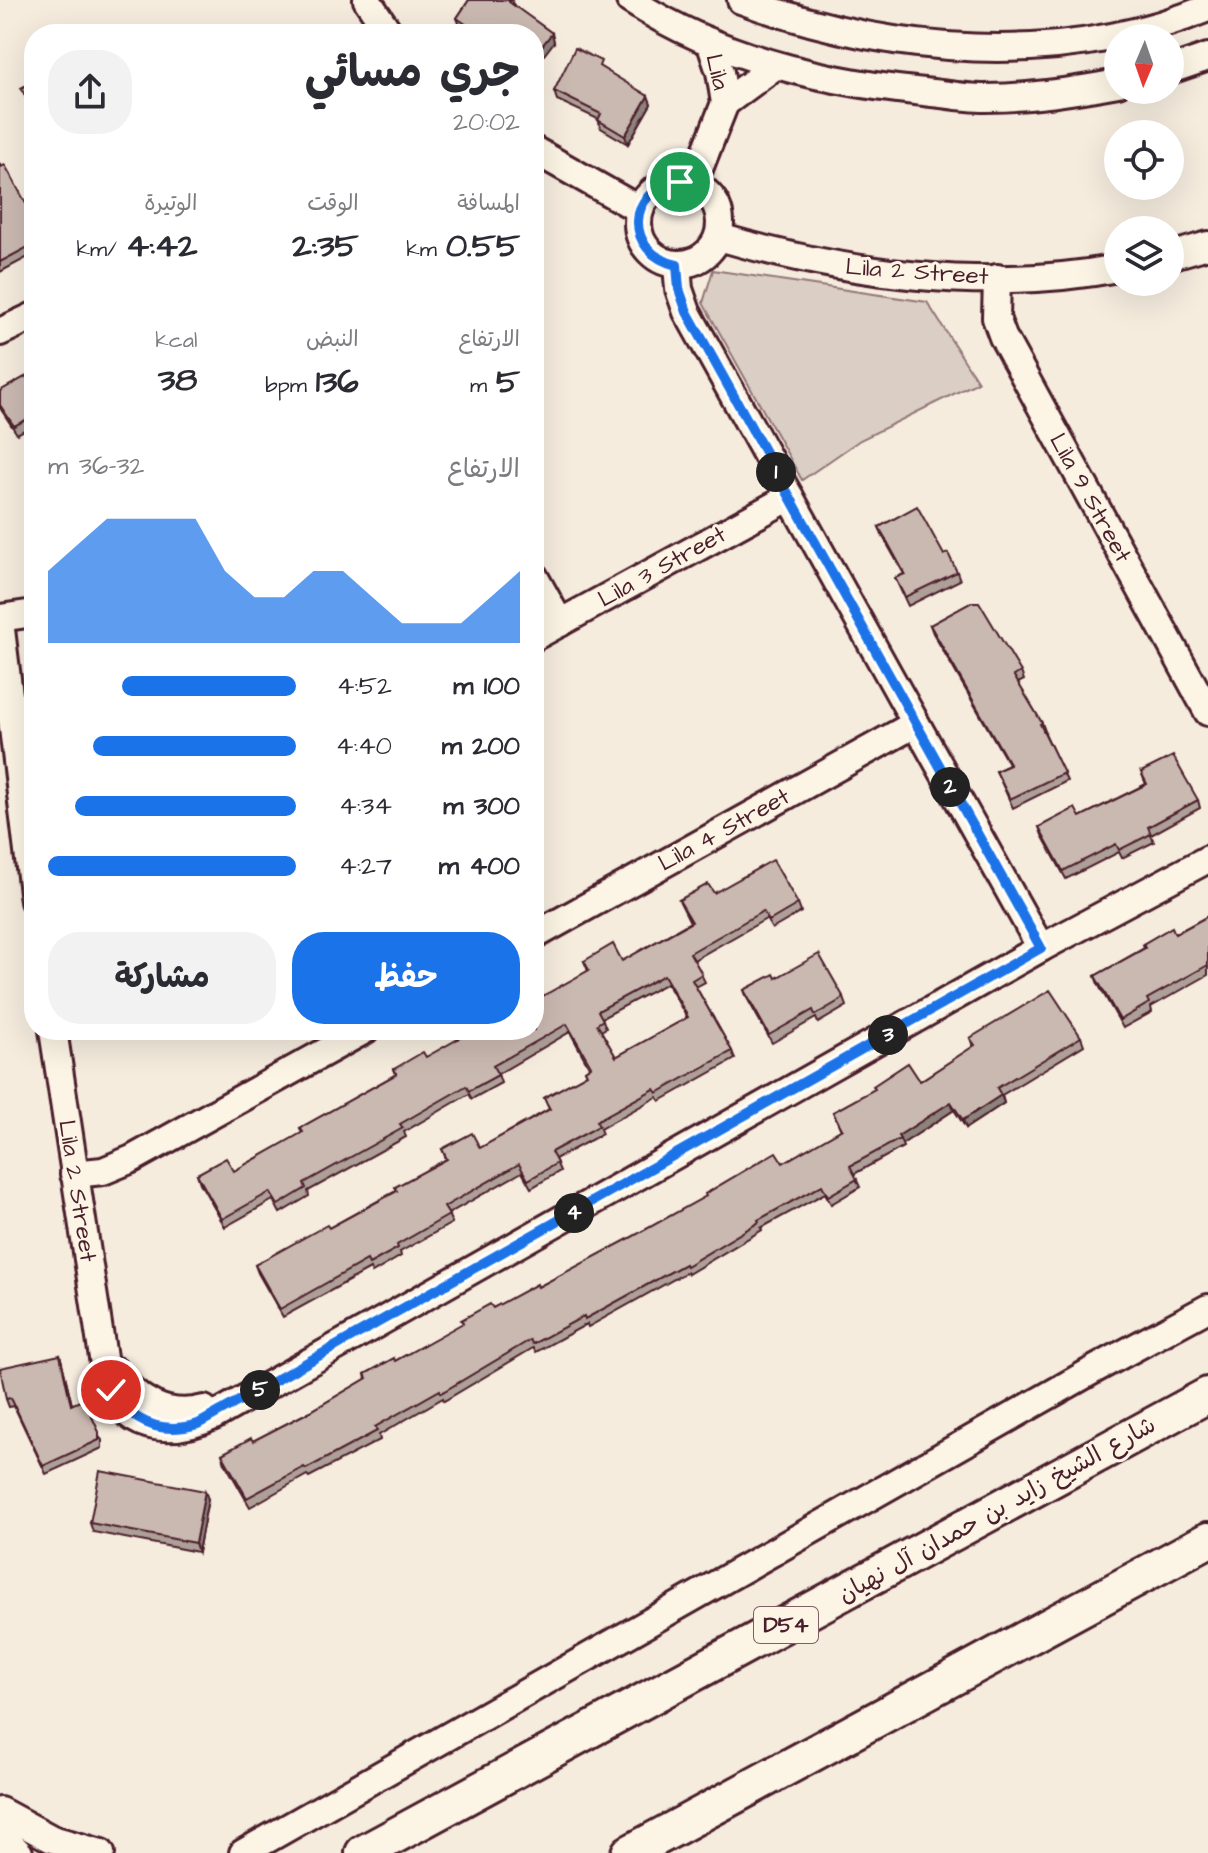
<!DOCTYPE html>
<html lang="ar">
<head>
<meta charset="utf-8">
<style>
	body { margin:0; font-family:"Architects Daughter","Playpen Sans Arabic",sans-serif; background:#f2f2f3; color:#2b2b33; direction:rtl; height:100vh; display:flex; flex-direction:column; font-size:30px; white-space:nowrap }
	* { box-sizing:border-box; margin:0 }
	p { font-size:26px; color:#7c7c81 }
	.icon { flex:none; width:44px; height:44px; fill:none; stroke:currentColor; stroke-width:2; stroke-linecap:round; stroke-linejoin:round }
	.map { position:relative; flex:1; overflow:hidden; direction:ltr }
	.drawer { position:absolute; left:24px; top:24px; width:520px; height:1016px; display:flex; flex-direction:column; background:#fff; border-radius:32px; box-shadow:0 8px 32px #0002; direction:rtl }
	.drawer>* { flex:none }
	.needle { width:52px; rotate:182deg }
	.controls { position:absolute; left:1104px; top:24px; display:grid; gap:16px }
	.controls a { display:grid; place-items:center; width:80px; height:80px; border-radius:50%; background:#fff; box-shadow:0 8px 32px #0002; font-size:40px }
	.pin { position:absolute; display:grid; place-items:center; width:68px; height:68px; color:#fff; margin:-34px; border:4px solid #fff; border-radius:50%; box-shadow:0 2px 8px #0007 }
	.km { position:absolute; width:40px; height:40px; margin:-20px; border-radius:50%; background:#222; color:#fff; font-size:22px; line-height:40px; text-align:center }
	.round { display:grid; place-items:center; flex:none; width:84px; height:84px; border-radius:32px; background:#f2f2f3 }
	.headline { display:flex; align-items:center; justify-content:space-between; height:136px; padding:0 24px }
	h1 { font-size:44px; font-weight:700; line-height:60px }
	.metrics { display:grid; grid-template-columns:repeat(3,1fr); gap:12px; height:136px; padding:8px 24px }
	.metrics div { display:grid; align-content:center }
	.metrics b { font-size:34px; font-weight:700 }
	.metrics small { font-size:22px; font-weight:400 }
	.metrics p { font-size:22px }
	.chart { height:224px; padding:16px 24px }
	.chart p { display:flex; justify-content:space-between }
	.chart svg { width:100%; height:144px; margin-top:8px; fill:#1a73e8; opacity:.7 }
	.action { display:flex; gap:16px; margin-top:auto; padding:16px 24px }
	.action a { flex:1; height:92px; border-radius:32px; background:#1a73e8; color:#fff; font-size:32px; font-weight:700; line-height:92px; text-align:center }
	.action a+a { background:#f2f2f3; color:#2b2b33 }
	ul { padding:0 24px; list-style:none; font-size:26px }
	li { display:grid; grid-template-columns:128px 96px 1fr; align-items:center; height:60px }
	li i { height:20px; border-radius:10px; background:#1a73e8 }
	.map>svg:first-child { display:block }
	.green { fill:#dbcec4; stroke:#927678; stroke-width:2 }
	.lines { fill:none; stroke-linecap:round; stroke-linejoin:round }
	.minor-casing { stroke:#4a1f2b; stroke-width:32 }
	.major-casing { stroke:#4a1f2b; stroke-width:40 }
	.minor { stroke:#fcf5e5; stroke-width:26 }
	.major { stroke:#fcf5e5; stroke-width:34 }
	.wall { fill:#ae9f98; stroke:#4a1f2b; stroke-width:2; fill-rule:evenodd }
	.shaded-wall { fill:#8d827c; stroke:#4a1f2b; stroke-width:2 }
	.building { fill:#cab9b1; stroke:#4a1f2b; stroke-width:2; fill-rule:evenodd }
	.route-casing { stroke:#fff; stroke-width:16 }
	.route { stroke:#1a73e8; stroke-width:10 }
	.labels { text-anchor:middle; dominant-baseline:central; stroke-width:6; stroke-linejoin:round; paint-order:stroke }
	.shield { fill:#fcf5e5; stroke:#7f5f63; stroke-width:2 }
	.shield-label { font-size:22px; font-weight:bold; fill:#4a1f2b }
	.street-label { font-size:24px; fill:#4a1f2b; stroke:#fcf5e5 }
</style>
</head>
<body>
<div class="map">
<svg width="1208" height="1853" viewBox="0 0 1208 1853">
	<rect width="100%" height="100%" fill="#f5ecde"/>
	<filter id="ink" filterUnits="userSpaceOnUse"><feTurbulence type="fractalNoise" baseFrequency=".0125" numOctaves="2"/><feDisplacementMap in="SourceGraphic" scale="16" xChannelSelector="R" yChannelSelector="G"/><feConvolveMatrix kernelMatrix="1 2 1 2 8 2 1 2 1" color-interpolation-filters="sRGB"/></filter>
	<g filter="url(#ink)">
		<polygon class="green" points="713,270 927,302 978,382 860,440 802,480 703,303"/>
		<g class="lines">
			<defs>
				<g id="minor">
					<polyline points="367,0 390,34"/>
					<path d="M630,0C715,56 823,82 924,92C944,94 965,98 985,98C1030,98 1074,91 1118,83"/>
					<path d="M741,0C890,55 1059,69 1208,8"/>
					<polyline points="1170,70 1208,57"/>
					<polyline points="725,103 775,66"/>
					<polyline points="534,150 640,210"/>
					<circle cx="679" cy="223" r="41"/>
					<polyline points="693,184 725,103 720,72 710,42"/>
					<path d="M719,237C845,274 987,293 1118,268"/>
					<polyline points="1170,256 1208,245"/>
					<polyline points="677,265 679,289 687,312 1041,948"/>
					<polyline points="997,278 996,318 1003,337 1208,712"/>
					<polyline points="0,332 34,316"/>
					<polyline points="534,576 560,623"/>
					<polyline points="0,618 34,613"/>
					<polyline points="0,621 34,901"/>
					<polyline points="534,637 790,497"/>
					<polyline points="534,936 915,724"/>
					<path d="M53,1030L102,1351C104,1364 105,1377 110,1389C130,1434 176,1434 214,1416L1041,948L1208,859"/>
					<polyline points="74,1174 103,1171 132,1159 365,1030"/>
					<path d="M115,1371C136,1401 167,1419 204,1409"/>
					<polyline points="0,1811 52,1839 101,1853"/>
					<polyline points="0,1834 19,1853"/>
					<polyline points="243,1853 1097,1368 1208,1308"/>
				</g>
				<g id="major">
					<polyline points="363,1853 1208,1395"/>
					<polyline points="629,1853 1208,1540"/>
				</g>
			</defs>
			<use href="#minor" class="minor-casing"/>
			<use href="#major" class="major-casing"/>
			<use href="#minor" class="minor"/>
			<use href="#major" class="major"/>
		</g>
		<g class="wall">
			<polygon points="469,0 512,0 514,6 552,33 554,42 534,34 472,34 460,26 457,18"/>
			<polygon points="604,70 648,96 651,104 628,144 601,128 598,119 557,100 554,91"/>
			<polygon points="0,165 34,218 34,254 0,272"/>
			<polygon points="34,372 34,425 17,434 0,408 0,391"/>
			<polygon points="879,527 944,555 957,572 960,580 908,606 895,578 904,574 882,535"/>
			<polygon points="930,625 1021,672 1024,680 1018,683 1042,723 1045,731 1044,731 1067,781 1013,808 996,771 1009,765 933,633"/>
			<polygon points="1141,772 1198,800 1200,808 1151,835 1154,842 1122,858 1119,852 1066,879 1042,835 1039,827 1080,817 1146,784"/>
			<path d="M714,893L798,904L801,912L772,929L766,919L694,960L705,982L696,987L732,1051L735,1059L660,1101L657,1097L600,1129L602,1134L555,1159L560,1171L531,1188L522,1172L448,1214L452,1223L400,1252L401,1256L372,1273L370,1269L283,1317L258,1273L255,1265L329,1228L396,1191L446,1159L442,1149L480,1148L549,1109L544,1098L587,1074L585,1070L589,1067L570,1032L498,1074L501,1083L472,1099L469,1094L404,1132L406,1137L308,1191L309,1196L280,1213L273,1200L225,1227L200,1183L197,1174L234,1171L302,1133L300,1128L396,1074L394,1069L426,1057L534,1030L588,971L584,961H622L690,922L679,900ZM667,983L687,1018L616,1057L601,1031L606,1028L602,1018Z"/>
			<polygon points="1208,916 1208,975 1151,1007 1152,1012 1123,1028 1098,984 1095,976 1144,948 1143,944 1175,934"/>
			<polygon points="776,978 844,998 847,1006 818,1023 816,1018 772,1043 747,998 744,990"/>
			<polygon points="237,1030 252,1030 241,1036"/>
			<polygon points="1081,1037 1084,1045 1002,1095 1004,1103 966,1128 954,1110 902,1144 903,1147 854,1174 860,1187 831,1204 825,1193 761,1228 762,1230 688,1274 687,1272 588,1327 587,1324 536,1352 533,1348 444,1401 443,1398 379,1435 380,1440 309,1477 307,1475 250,1507 225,1463 222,1454 253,1441 311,1411 366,1379 365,1374 395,1361 493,1308 538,1287 783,1163 841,1130 833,1112 920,1081 973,1047 970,1038"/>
			<polygon points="60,1355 72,1405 102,1440 102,1448 46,1474 14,1406 9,1407 6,1399"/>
			<polygon points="208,1499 198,1552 93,1532 90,1523"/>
		</g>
		<g class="shaded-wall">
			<polygon points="552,33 554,42 534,68 534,56"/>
			<polygon points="648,96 651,104 628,144 625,136"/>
			<polygon points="1001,1095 1004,1103 966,1128 963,1120"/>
			<polygon points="951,1102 954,1110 902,1144 898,1136"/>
			<polygon points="60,1355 62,1363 74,1413 71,1405"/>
			<polygon points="205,1491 208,1499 198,1552 195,1543"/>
		</g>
		<g class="building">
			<polygon points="469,0 511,0 509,2 552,33 534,56 534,34 480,34 457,18"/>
			<polygon points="575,48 601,61 599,66 648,96 625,136 598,120 601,114 554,91"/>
			<polygon points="34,81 34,113 21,88"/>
			<polygon points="0,165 1,167 5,165 34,218 34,244 0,262"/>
			<polygon points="34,372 34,416 14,426 0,405 0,391"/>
			<polygon points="917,506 944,555 948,553 957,572 905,597 895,578 905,574 879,527"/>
			<polygon points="972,602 979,602 1021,672 1014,676 1042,723 1040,724 1064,773 1010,799 996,771 1010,765 930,625"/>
			<polygon points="1173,756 1198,800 1148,827 1151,834 1119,850 1116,844 1063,871 1039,827 1075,808 1080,817 1147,784 1141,772"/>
			<path d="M773,860L798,904L769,921L763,911L690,953L702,974L692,980L732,1051L657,1093L654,1089L596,1121L599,1126L551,1152L557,1163L528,1180L519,1164L444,1207L449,1215L397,1245L398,1248L369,1264L367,1260L280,1309L255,1265L327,1225L329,1228L397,1191L395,1187L447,1159L442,1149L472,1133L480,1148L550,1109L544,1098L587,1074L585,1070L591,1066L567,1024L493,1066L498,1075L469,1091L466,1086L400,1124L403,1128L304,1183L306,1188L278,1205L270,1192L222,1219L197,1174L226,1158L234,1171L303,1132L300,1128L397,1074L394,1069L423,1052L426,1057L474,1030H534V1001L589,970L584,961L613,944L622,961L692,922L679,900L708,884L714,893ZM664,975L688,1017L616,1057L597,1024L603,1020L598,1011Z"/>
			<polygon points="1208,916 1208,965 1147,999 1149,1003 1120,1020 1095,976 1145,948 1143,944 1172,927 1175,934"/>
			<polygon points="819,954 844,998 815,1015 813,1010 769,1035 744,990 774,974 776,978"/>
			<polygon points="1050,990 1081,1037 997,1088 1001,1095 963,1120 951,1102 898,1136 900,1139 850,1166 857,1179 828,1196 822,1185 758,1220 759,1222 686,1266 685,1264 585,1319 584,1316 533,1344 530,1340 441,1393 440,1390 375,1427 377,1431 306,1469 304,1467 247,1498 222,1454 251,1438 253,1441 311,1411 367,1378 365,1374 394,1358 395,1361 463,1323 461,1320 490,1304 493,1308 537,1284 538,1287 632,1237 706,1196 705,1194 776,1152 783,1163 842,1129 833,1112 875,1089 873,1086 908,1063 920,1081 975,1045 970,1038"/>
			<polygon points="60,1355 71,1405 84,1399 99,1432 99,1440 43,1466 11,1398 6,1399 0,1368"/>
			<polygon points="100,1471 205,1491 195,1543 90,1523"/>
		</g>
	</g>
	<g class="lines" filter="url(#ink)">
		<defs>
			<path id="route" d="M111,1390C132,1423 161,1435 198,1424L1041,948L687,312L679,289L677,265C624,253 625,188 680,182"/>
		</defs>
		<use href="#route" class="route-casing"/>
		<use href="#route" class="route"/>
	</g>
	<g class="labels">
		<rect class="shield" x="754" y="1607" width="64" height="36" rx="6"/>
		<g class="shield-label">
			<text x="786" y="1625">D54</text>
		</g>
		<g class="street-label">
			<text transform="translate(717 72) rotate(77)">Lila</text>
			<text transform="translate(917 272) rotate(4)">Lila 2 Street</text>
			<text transform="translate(1090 498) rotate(61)">Lila 9 Street</text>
			<text transform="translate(662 567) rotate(-29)">Lila 3 Street</text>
			<text transform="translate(724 830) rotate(-29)">Lila 4 Street</text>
			<text transform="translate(77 1191) rotate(81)">Lila 2 Street</text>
			<text transform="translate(997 1510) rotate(-29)">شارع الشيخ زايد بن حمدان آل نهيان</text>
		</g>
	</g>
</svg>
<div class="controls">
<a><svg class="needle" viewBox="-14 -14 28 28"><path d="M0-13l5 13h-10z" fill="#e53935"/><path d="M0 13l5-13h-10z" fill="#7c7c81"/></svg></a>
<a><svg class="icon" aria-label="locate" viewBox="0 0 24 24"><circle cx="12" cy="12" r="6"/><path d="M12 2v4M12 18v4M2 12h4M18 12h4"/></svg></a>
<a><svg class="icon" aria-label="layers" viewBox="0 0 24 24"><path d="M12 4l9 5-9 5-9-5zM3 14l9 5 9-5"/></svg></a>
</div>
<div class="pin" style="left:680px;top:182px;background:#1e9e55"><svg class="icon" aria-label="arrive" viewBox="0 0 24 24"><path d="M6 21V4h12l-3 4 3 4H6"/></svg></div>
<div class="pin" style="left:111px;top:1390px;background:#d93025"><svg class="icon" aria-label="check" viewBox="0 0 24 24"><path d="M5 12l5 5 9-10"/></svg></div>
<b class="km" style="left:776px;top:472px">1</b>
<b class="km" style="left:950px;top:787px">2</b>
<b class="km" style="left:888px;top:1035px">3</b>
<b class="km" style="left:574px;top:1213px">4</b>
<b class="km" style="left:260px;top:1390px">5</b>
<section class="drawer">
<div class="headline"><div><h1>جري مسائي</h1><p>20:02</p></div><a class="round"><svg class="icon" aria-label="share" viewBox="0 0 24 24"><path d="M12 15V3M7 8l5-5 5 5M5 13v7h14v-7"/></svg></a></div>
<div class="metrics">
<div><p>المسافة</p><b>0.55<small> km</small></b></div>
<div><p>الوقت</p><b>2:35</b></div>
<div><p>الوتيرة</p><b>4:42<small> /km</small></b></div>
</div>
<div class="metrics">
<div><p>الارتفاع</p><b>5<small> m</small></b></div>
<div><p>النبض</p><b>136<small> bpm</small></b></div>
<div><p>kcal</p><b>38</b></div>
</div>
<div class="chart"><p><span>الارتفاع</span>32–36 m</p>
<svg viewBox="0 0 160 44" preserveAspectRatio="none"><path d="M0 44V22L10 14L20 6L30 6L40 6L50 6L60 22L70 30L80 30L90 22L100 22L110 30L120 38L130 38L140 38L150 30L160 22V44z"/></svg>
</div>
<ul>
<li><b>100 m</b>4:52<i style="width:70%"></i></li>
<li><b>200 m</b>4:40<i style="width:82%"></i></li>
<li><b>300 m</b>4:34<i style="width:89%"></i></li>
<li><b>400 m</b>4:27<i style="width:100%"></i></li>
</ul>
<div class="action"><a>حفظ</a><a>مشاركة</a></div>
</section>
</div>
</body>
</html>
